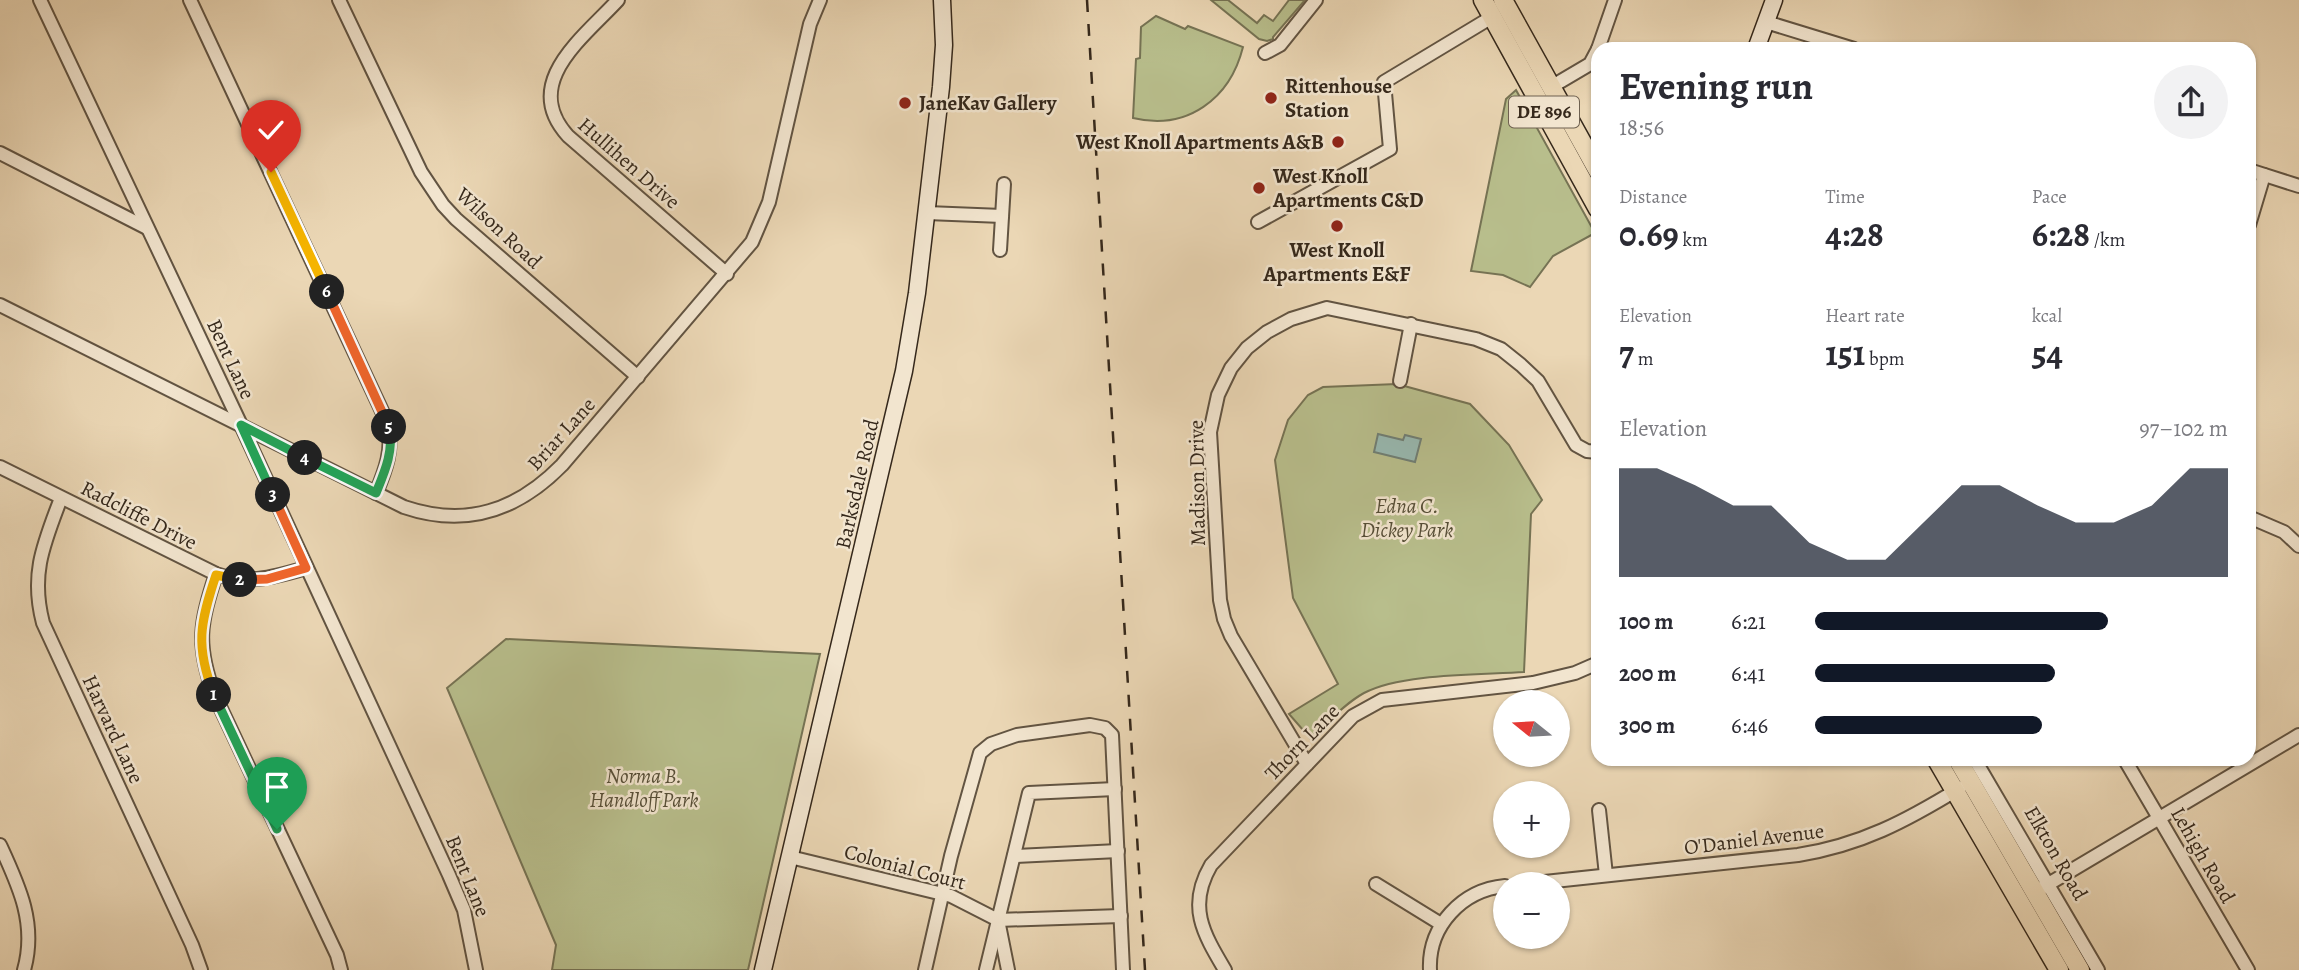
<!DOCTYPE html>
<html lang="en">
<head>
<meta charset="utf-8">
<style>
	body { margin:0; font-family:Alegreya,serif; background:#f2f2f3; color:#2b2b33; height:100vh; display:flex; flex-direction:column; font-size:26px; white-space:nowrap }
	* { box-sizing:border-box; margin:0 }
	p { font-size:23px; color:#7c7c81 }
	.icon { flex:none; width:38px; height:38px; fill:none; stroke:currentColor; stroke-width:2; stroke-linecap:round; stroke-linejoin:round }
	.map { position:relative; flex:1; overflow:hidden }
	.side { position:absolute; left:1591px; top:42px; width:665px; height:724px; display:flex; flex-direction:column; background:#fff; border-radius:21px; box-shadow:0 2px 5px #0004 }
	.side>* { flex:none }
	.needle { width:46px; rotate:288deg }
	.fabs { position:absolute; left:1493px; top:690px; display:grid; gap:14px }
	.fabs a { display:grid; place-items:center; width:77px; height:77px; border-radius:50%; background:#fff; box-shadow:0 2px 5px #0004; font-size:35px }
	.pin { position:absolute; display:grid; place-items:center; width:60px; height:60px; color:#fff; margin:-72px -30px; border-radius:50% 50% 50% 0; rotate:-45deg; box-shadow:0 0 7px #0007 }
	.pin .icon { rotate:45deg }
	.km { position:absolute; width:35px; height:35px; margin:-18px; border-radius:50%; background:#222; color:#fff; font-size:19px; line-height:35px; text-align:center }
	.round { display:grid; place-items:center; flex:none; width:74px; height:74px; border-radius:37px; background:#f2f2f3 }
	.overview { display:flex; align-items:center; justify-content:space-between; height:119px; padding:0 28px }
	h1 { font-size:38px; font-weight:700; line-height:52px }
	.metrics { display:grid; grid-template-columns:repeat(3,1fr); gap:10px; height:119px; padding:7px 28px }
	.metrics div { display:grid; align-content:center }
	.metrics b { font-size:35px; font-weight:700 }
	.metrics small { font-size:19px; font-weight:400 }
	.metrics p { font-size:19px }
	.chart { height:196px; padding:14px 28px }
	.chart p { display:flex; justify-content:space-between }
	.chart svg { width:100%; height:126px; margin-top:7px; fill:#111827; opacity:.7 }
	ul { padding:0 28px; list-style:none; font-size:23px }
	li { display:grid; grid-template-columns:112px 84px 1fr; align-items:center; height:52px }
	li i { height:18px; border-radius:9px; background:#111827 }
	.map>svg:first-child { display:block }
	.green { fill:#b8be8c; stroke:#767354; stroke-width:2 }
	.water { fill:#98b9b1; stroke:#707f75; stroke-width:2 }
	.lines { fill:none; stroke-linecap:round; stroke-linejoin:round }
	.street-casing { stroke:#625442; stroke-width:16 }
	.secondary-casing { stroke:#35281b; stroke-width:19 }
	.primary-casing { stroke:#35281b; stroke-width:21 }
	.street { stroke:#f2e5cf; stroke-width:12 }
	.secondary { stroke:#f2e5cf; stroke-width:16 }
	.primary { stroke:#ebd7b5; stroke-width:18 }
	.rail { stroke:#35281b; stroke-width:2.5; stroke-dasharray:12 12; stroke-linecap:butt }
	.split-1-casing { stroke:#fff; stroke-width:14 }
	.split-2-casing { stroke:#fff; stroke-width:14 }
	.split-3-casing { stroke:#fff; stroke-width:14 }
	.split-4-casing { stroke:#fff; stroke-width:14 }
	.split-5-casing { stroke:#fff; stroke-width:14 }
	.split-6-casing { stroke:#fff; stroke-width:14 }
	.split-7-casing { stroke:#fff; stroke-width:14 }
	.split-1 { stroke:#22a559; stroke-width:9 }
	.split-2 { stroke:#f5b400; stroke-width:9 }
	.split-3 { stroke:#f0652b; stroke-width:9 }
	.split-4 { stroke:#22a559; stroke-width:9 }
	.split-5 { stroke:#22a559; stroke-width:9 }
	.split-6 { stroke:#f0652b; stroke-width:9 }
	.split-7 { stroke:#f5b400; stroke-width:9 }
	.poi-dot { fill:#8f2418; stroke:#f2e5cf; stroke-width:2.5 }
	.labels { text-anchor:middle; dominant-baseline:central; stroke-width:5; stroke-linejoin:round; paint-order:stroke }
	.shield { fill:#f2e5cf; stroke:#6e6151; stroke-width:2 }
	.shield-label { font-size:19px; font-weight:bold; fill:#35281b }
	.poi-label { font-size:21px; font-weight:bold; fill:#35281b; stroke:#f2e5cf; text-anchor:start }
	.street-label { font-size:21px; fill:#35281b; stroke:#f2e5cf }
	.park-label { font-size:21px; font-style:italic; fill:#564e37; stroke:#f2e5cf }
</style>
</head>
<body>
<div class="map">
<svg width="2299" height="970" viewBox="0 0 2299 970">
	<rect width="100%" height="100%" fill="#ebd7b5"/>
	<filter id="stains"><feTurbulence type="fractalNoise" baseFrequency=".00286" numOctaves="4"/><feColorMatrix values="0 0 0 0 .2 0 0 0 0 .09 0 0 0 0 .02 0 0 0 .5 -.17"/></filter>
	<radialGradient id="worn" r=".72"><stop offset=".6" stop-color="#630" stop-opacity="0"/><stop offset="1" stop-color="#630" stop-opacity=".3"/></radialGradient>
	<g class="green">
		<polygon points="1211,0 1228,0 1257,23 1264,15 1273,21 1289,0 1305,0 1273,37 1273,39 1267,41 1259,39"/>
		<path d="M1156,16L1185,29L1188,26L1243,47C1230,99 1187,131 1133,118L1136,59L1140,58L1141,27Z"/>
		<polygon points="1516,90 1595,233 1553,256 1530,287 1503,275 1471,271 1506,99"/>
		<path d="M1397,384L1470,404L1509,445L1542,500L1531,514L1524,672C1481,675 1402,673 1364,693C1344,704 1327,723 1310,738L1289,714L1338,684L1293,598L1275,460L1288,420L1308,395L1323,387Z"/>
		<polygon points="506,639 820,654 748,970 552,970 556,945 447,688"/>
	</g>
	<polygon class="water" points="1378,434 1403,440 1405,435 1421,439 1415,462 1374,452"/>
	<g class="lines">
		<defs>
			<g id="street">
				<polyline points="40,0 241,425 449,875 464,910 476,970"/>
				<path d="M190,0L388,424C393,450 386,469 376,493"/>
				<polyline points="339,0 421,172 443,205 456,219 638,377"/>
				<path d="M618,0C583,38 520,83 568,136L727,274"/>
				<polyline points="1766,22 1854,49"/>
				<polyline points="1598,49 1615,0"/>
				<polyline points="1265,53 1280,45 1316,0"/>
				<polyline points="1551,87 1590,64 1598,49"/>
				<polyline points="0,153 147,228"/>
				<polyline points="2249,170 2299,186"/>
				<polyline points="927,213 1002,216"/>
				<polyline points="1258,222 1390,149 1384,82 1492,17"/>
				<polyline points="2249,225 2264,175"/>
				<polyline points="1000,250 1004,184"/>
				<path d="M0,305L404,507C466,528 517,511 562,465L752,242L769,202L810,24L820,0"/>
				<polyline points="1400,381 1411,324"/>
				<path d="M0,467L216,574C249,585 274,577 306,568"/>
				<path d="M61,498C44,543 30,574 43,623L192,945L201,970"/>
				<polyline points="2249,517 2284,532 2299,546"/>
				<path d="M216,574C200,624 196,644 214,694L337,955L341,970"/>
				<polyline points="1975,760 2098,970"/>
				<polyline points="2125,760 2248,970"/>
				<polyline points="1307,764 1231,636 1224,619 1220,600 1210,432 1218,395 1231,368 1247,348 1267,332 1291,319 1327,308 1476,339 1501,349 1521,365 1538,381 1576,445 1587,451 1598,452"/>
				<polyline points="1599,810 1606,875"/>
				<path d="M0,845C19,886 37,924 24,970"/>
				<polyline points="1014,856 1118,851"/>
				<polyline points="790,857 951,896 998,920 1008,970"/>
				<polyline points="1376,884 1441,924"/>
				<path d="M1526,884L1798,855C1861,845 1906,821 1960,788"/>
				<polyline points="2035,892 2299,735"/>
				<polyline points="998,920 1121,916"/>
				<polyline points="925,970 951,856 980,753 991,744 1017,735 1090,725 1105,728 1112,735 1123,970"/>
				<polyline points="986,970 1029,793 1115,789"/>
				<path d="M1225,970C1203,933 1187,906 1211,865L1353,716L1382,700L1533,683L1575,673L1598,663"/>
				<path d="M1430,970C1428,926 1462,890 1505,886"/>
			</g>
			<g id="secondary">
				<polyline points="1756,49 1774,0"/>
				<polyline points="763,970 904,371 917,293 941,87 944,45 942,0"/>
			</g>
			<g id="primary">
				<polyline points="1483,0 1598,209"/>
				<polyline points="1503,0 1598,171"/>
				<polyline points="1937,760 2059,970"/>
				<polyline points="1958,760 2080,970"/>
			</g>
		</defs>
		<use href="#street" class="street-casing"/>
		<use href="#secondary" class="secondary-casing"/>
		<use href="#primary" class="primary-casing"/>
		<use href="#street" class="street"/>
		<use href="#secondary" class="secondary"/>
		<use href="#primary" class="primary"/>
		<polyline class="rail" points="1087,0 1145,970"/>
	</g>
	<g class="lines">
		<defs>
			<polyline id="split-1" points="214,695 277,829"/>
			<path id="split-2" d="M214,695C195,646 200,623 216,575L240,580"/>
			<polyline id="split-3" points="240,580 267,579 306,568 273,495"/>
			<polyline id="split-4" points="273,495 241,425 305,458"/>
			<path id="split-5" d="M305,458L376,493C385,471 394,451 389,427"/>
			<polyline id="split-6" points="327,292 389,427"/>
			<polyline id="split-7" points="271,172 327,292"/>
		</defs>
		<use href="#split-1" class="split-1-casing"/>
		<use href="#split-2" class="split-2-casing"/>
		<use href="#split-3" class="split-3-casing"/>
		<use href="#split-4" class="split-4-casing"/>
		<use href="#split-5" class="split-5-casing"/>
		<use href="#split-6" class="split-6-casing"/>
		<use href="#split-7" class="split-7-casing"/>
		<use href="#split-1" class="split-1"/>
		<use href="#split-2" class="split-2"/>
		<use href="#split-3" class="split-3"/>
		<use href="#split-4" class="split-4"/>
		<use href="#split-5" class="split-5"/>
		<use href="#split-6" class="split-6"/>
		<use href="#split-7" class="split-7"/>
	</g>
	<g class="poi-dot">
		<circle cx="1271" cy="98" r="7"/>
		<circle cx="905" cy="103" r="7"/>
		<circle cx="1338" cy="142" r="7"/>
		<circle cx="1259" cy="188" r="7"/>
		<circle cx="1337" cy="226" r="7"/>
	</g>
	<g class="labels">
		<rect class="shield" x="1509" y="96.5" width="70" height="31" rx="5"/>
		<g class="shield-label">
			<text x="1544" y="112">DE 896</text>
		</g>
		<g class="poi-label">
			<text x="1285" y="86">Rittenhouse<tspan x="1285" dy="24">Station</tspan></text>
			<text x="919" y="103">JaneKav Gallery</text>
			<text x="1324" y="142" text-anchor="end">West Knoll Apartments A&amp;B</text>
			<text x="1273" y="176">West Knoll<tspan x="1273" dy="24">Apartments C&amp;D</tspan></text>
			<text x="1337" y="250" text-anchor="middle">West Knoll<tspan x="1337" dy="24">Apartments E&amp;F</tspan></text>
		</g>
		<g class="street-label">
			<text transform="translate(629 163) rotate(41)">Hullihen Drive</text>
			<text transform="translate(499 228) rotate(43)">Wilson Road</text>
			<text transform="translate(231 359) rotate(65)">Bent Lane</text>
			<text transform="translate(561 434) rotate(-48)">Briar Lane</text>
			<text transform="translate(1197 483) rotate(-91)">Madison Drive</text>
			<text transform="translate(857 484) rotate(-77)">Barksdale Road</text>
			<text transform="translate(139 515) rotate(27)">Radcliffe Drive</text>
			<text transform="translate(113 729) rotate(65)">Harvard Lane</text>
			<text transform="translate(1302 742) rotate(-46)">Thorn Lane</text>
			<text transform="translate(1754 839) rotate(-7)">O'Daniel Avenue</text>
			<text transform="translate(2056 853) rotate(60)">Elkton Road</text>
			<text transform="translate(2203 855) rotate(60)">Lehigh Road</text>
			<text transform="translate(905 867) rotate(15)">Colonial Court</text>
			<text transform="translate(468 876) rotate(68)">Bent Lane</text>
		</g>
		<g class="park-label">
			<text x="1407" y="506">Edna C.<tspan x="1407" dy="24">Dickey Park</tspan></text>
			<text x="644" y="776">Norma B.<tspan x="644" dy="24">Handloff Park</tspan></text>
		</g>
	</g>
	<rect width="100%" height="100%" filter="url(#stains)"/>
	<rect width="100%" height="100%" fill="url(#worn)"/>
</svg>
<div class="fabs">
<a><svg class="needle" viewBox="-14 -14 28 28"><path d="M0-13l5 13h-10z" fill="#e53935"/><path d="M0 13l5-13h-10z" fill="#7c7c81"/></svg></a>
<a>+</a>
<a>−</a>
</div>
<div class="pin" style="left:277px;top:829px;background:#1e9e55"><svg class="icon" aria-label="arrive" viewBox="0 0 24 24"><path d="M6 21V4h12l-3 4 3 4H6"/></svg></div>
<div class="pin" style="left:271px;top:172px;background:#d93025"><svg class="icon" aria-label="check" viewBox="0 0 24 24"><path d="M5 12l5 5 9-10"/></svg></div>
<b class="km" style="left:214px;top:695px">1</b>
<b class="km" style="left:240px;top:580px">2</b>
<b class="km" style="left:273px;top:495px">3</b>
<b class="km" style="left:305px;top:458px">4</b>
<b class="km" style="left:389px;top:427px">5</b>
<b class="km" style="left:327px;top:292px">6</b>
<section class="side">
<div class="overview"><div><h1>Evening run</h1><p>18:56</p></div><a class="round"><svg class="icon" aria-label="share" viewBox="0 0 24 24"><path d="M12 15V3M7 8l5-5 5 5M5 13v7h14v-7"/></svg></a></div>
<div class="metrics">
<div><p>Distance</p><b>0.69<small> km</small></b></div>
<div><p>Time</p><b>4:28</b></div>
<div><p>Pace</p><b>6:28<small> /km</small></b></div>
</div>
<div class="metrics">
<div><p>Elevation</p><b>7<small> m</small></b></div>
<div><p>Heart rate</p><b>151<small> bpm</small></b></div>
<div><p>kcal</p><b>54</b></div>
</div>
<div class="chart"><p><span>Elevation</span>97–102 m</p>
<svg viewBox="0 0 160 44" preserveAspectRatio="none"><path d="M0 44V6L10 6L20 12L30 19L40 19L50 32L60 38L70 38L80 25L90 12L100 12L110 19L120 25L130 25L140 19L150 6L160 6V44z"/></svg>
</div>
<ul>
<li><b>100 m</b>6:21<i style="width:71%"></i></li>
<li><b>200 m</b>6:41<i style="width:58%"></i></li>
<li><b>300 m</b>6:46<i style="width:55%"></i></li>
</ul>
</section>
</div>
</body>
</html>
